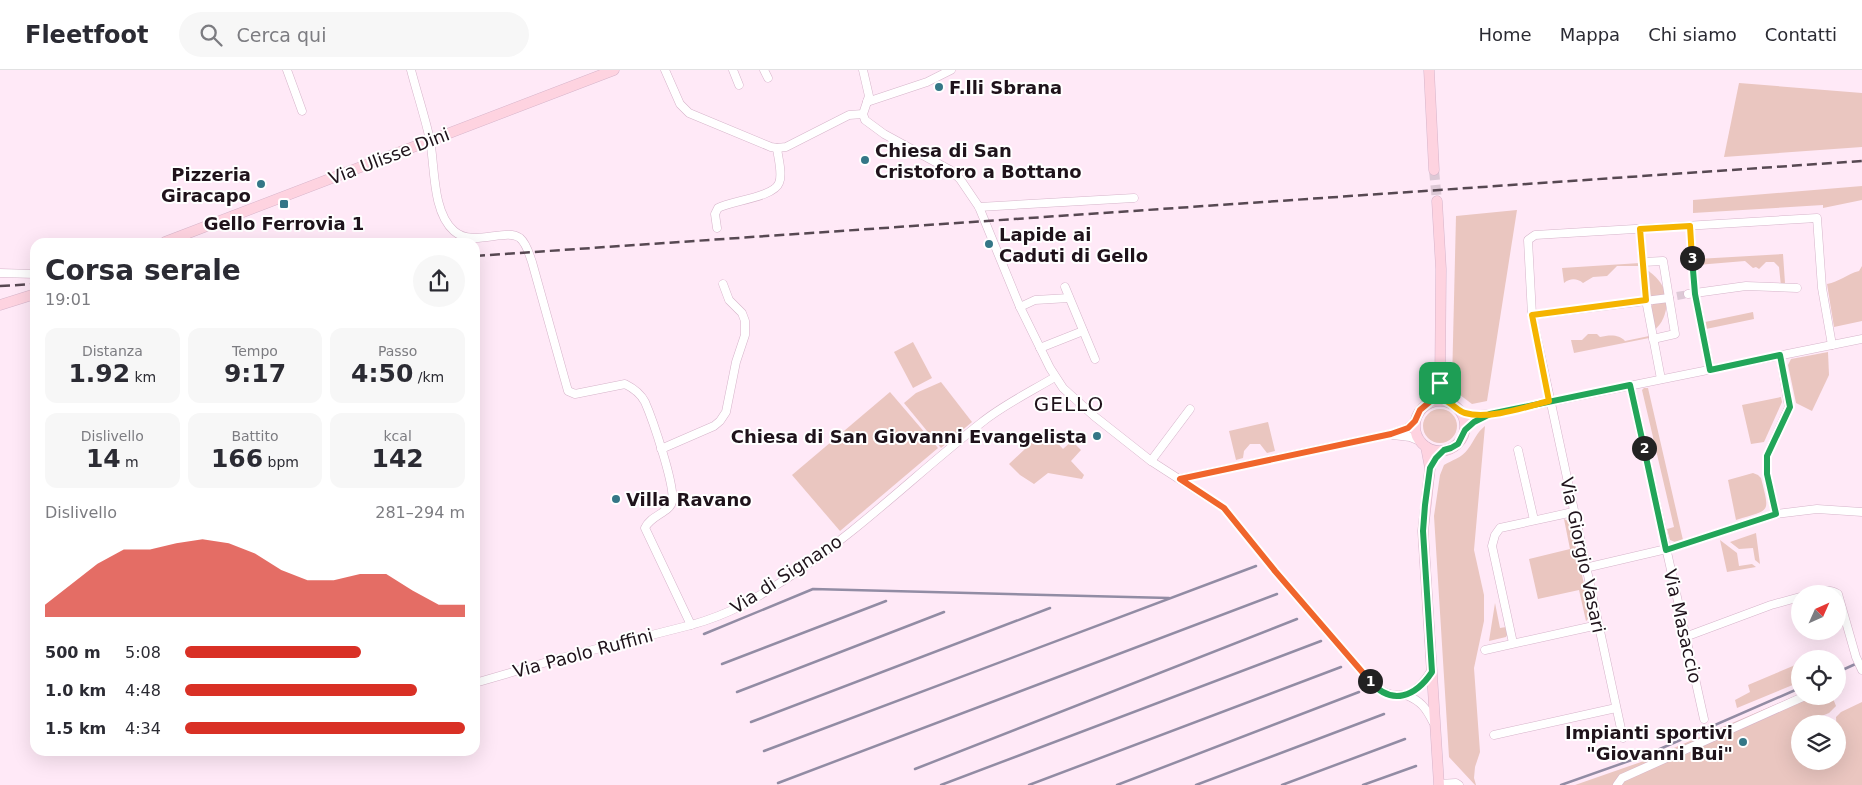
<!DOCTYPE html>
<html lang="it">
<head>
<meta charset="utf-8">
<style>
	body { margin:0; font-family:"DejaVu Sans",sans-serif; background:#f7f7f7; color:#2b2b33; height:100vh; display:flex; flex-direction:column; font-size:19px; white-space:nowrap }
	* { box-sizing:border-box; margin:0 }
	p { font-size:16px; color:#7c7c81 }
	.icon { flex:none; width:28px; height:28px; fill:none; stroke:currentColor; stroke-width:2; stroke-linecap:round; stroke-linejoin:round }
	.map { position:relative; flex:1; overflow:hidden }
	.side { position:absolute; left:30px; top:168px; width:450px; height:518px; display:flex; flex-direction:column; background:#fff; border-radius:15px; box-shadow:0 5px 20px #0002 }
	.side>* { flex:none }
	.needle { width:32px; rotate:45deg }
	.fabs { position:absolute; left:1791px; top:515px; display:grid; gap:10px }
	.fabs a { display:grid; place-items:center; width:55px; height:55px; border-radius:50%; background:#fff; box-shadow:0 5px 20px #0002; font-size:25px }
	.pin { position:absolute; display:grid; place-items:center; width:42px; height:42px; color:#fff; margin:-21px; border-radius:10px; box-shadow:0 2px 8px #0006 }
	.km { position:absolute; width:25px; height:25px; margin:-12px; border-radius:50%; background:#222; color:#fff; font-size:14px; line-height:25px; text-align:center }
	.round { display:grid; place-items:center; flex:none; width:52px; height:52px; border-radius:26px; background:#f7f7f7 }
	.summary { display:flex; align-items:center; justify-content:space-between; height:85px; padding:0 15px }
	h1 { font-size:28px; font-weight:700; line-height:38px }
	.stats { display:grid; grid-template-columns:repeat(3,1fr); gap:8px; height:85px; padding:5px 15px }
	.stats div { display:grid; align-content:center; border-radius:12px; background:#f7f7f7; text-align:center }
	.stats b { font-size:25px; font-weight:700 }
	.stats small { font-size:14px; font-weight:400 }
	.stats p { font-size:14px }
	.chart { height:140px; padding:10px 15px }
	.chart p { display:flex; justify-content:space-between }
	.chart svg { width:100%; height:90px; margin-top:5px; fill:#d93025; opacity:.7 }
	ul { padding:0 15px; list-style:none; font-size:16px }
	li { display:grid; grid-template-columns:80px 60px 1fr; align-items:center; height:38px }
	li i { height:12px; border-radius:6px; background:#d93025 }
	header { display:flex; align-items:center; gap:30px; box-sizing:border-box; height:70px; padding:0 25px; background:#fff; border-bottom:1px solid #e1e1e2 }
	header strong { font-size:24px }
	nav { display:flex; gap:28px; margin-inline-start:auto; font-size:18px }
	.search { width:350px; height:45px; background:#f7f7f7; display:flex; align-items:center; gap:12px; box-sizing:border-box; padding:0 18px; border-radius:28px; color:#7c7c81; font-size:19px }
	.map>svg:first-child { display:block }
	.green { fill:#eac6c0 }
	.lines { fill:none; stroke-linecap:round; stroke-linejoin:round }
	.stream { stroke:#928ca4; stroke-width:2.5 }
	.street-tunnel { stroke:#ddc9d6; stroke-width:8; stroke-dasharray:8 4; stroke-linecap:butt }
	.secondary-tunnel { stroke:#ddc9d6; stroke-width:10; stroke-dasharray:10 5; stroke-linecap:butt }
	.street-casing { stroke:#d6b4ca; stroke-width:9 }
	.secondary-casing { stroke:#d6b4ca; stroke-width:11 }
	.street { stroke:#fff; stroke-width:8 }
	.secondary { stroke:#fed3e0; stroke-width:10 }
	.rail { stroke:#574852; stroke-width:2.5; stroke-dasharray:10 5; stroke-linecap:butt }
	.split-1-casing { stroke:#fff; stroke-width:10 }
	.split-2-casing { stroke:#fff; stroke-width:10 }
	.split-3-casing { stroke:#fff; stroke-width:10 }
	.split-4-casing { stroke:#fff; stroke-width:10 }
	.split-1 { stroke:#f0652b; stroke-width:6 }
	.split-2 { stroke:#22a559; stroke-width:6 }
	.split-3 { stroke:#22a559; stroke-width:6 }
	.split-4 { stroke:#f5b400; stroke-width:6 }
	.poi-dot { fill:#347787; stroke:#fff; stroke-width:2 }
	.labels { text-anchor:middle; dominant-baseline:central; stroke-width:4; stroke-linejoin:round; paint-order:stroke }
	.poi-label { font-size:18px; font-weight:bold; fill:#1f131b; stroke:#fff; text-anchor:start }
	.street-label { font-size:18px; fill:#1f131b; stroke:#fff }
	.quarter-label { font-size:20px; letter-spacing:1px; fill:#1f131b; stroke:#fff }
</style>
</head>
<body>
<header>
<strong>Fleetfoot</strong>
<div class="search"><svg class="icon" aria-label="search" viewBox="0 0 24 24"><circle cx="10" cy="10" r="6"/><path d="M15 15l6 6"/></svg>Cerca qui</div>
<nav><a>Home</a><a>Mappa</a><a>Chi siamo</a><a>Contatti</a></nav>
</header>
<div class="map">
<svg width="1862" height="715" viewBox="0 0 1862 715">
	<rect width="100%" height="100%" fill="#ffe9f7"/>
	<g class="green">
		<polygon points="1739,13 1862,23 1862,77 1724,87"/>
		<polygon points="1862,116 1862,130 1823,138 1823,135 1693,143 1693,130"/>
		<polygon points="1517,140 1487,331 1472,334 1456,322 1452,313 1456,146"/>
		<polygon points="1783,184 1785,213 1788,216 1781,216 1779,197 1774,192 1766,192 1759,199 1756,197 1753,198 1745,191 1697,195 1697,189"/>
		<path d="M1640,193V196H1617L1607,206L1593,207L1583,213C1577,208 1570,208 1564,213L1562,198Z"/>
		<path d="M1862,196V251L1834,257L1827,214C1839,212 1847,204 1859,201Z"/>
		<path d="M1645,199C1656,205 1662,213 1666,224L1653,228L1648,222Z"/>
		<path d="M1667,232C1666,243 1663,254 1653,261L1650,238L1653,234Z"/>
		<polygon points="1753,242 1754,249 1706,259 1705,252"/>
		<path d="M1588,264H1597L1600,267C1609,265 1619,264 1625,271L1649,266V268L1574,283L1571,270H1582Z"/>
		<polygon points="913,272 932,308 913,318 894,282"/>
		<polygon points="1828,282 1829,305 1812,341 1796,333 1788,295 1791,289"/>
		<polygon points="941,312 972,352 941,378 904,333 916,323"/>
		<polygon points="1644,318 1648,318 1683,470 1675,472 1670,470 1667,459 1674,457 1642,320"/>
		<polygon points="890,322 938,378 840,461 792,405"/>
		<polygon points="1781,327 1782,332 1764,372 1751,374 1742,335"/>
		<circle cx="1440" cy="356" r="17"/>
		<polygon points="1268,352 1275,381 1267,383 1260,374 1250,374 1244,381 1243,388 1236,390 1229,361"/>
		<path d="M1485,356L1474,480L1484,525V551L1474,598L1480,682L1475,697L1474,708L1476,715H1475L1449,687L1434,446L1440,405L1444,395C1452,390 1462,388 1468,379C1475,370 1476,363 1485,356Z"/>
		<polygon points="1045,360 1063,379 1072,371 1081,380 1071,391 1084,405 1082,409 1048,403 1034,414 1020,405 1009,394"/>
		<path d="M1753,403L1758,405L1761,408C1770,444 1771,439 1736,450L1728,410Z"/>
		<polygon points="1564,449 1570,452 1591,545 1589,548 1586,551 1579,520 1538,529 1529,489 1570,479"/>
		<polygon points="1756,463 1760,494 1755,490 1753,478 1739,479 1730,472"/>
		<polygon points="1720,470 1737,483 1739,496 1752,494 1756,497 1727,502"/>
		<polygon points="1495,533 1500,558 1506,557 1507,565 1506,567 1489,571"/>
		<polygon points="1800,593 1800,612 1737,638 1735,630 1750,622 1748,615"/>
		<polygon points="1800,624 1800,626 1832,626 1836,636 1829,643 1807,652 1808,654 1800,654 1800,691 1838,691 1836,647 1841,642 1862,632 1862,715 1575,715 1641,692"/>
	</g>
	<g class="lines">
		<g class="stream">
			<polyline points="704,564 813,519 1169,528"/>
			<polyline points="722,594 886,531"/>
			<polyline points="1838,602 1862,591"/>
			<polyline points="737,622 944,542"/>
			<polyline points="751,652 1050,538"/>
			<polyline points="764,681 1256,496"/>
			<polyline points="915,699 1297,549"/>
			<polyline points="778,713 1277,524"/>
			<polyline points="941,715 1321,571"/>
			<polyline points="1029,715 1341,597"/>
			<polyline points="1117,715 1359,622"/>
			<polyline points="1196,715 1384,644"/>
			<polyline points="1282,715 1405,669"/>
			<polyline points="1363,715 1416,696"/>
			<polyline points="1561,715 1646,685 1800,618"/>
		</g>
		<polyline class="street-tunnel" points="1677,226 1688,224"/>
		<polyline class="secondary-tunnel" points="1434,100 1437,131"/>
		<defs>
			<g id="street">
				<polyline points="287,0 302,41"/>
				<path d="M411,0C417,23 425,47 430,70C435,96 432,142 454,161C473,178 506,157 520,168C527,174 529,184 532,192L568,321L575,324L625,314C633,318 641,324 645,332C652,348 676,417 672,432C670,442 650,446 645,458L691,555C731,544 755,529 789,507C858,462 916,404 981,353C1003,335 1030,322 1055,307"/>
				<polyline points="665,0 680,34 689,43 771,77 777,78 786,77 849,45 863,44"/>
				<polyline points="733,0 739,15"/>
				<polyline points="764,0 768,8"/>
				<path d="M863,0L869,26L863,44L865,50L884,64L950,100L960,109L979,137L1020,237L1050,298L1063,318L1094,346L1151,391L1224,438L1275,501L1376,618C1401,633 1417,624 1431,601"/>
				<polyline points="867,32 927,12 951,0"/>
				<polyline points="979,137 1134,128"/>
				<polyline points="1690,156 1695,224 1710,299"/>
				<path d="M717,158L715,144L718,138C731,131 774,127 779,113C783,104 778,88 777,78"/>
				<polyline points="1640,159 1646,230 1661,309"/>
				<polyline points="1643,192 1663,191 1675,264 1653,269"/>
				<polyline points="0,203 35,204"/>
				<polyline points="1065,217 1095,289"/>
				<polyline points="1688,224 1746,216 1797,218"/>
				<polyline points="1020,237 1035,230 1069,228"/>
				<polyline points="1532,245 1669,228"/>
				<polyline points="1040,278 1083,261"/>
				<polyline points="1630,315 1704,649"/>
				<polyline points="1461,342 1472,345 1490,344 1862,269"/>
				<polyline points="1465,360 1474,352 1486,346"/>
				<polyline points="1393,365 1410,367 1420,371"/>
				<polyline points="661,379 714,356 720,351 726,342 736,292 745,265 745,251 742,243 729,230 723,214"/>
				<polyline points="1518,380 1534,450"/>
				<polyline points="1151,391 1190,339"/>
				<polyline points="1179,409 1391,364 1407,358 1415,351"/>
				<polyline points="1776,444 1767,404 1767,386 1789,337 1780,285"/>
				<polyline points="1585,498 1675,477 1776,444 1817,439 1862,442"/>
				<path d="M1810,524C1820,521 1828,518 1838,524L1856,587L1862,600"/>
				<polyline points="1685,567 1771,535 1800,527"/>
				<polyline points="1513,573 1492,476 1495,465 1500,458 1573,442"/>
				<polyline points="1485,580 1598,555"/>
				<polyline points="475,613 561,588 691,555"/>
				<polyline points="1838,618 1839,618"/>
				<path d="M1406,625C1421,631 1426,638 1433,652"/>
				<polyline points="1494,665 1616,638"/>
				<polyline points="1623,668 1532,245 1528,170 1535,165 1817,148 1822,218 1832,275"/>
				<polyline points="1439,714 1456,713 1459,715"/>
				<polyline points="1617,715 1622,708 1805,626"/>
			</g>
			<g id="secondary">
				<polyline points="1429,0 1434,100"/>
				<polyline points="1437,131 1441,199 1440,313 1446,331"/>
				<polyline points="165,172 614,0"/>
				<polyline points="0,235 35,224"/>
				<circle cx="1440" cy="356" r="25"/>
				<polyline points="1426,377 1430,398 1423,461 1439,715"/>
			</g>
		</defs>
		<use href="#street" class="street-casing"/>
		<use href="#secondary" class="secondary-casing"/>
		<use href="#street" class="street"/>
		<use href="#secondary" class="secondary"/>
		<g class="rail">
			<polyline points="475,186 1862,91"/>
			<polyline points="0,216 35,214"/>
		</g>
	</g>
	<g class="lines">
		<defs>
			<polyline id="split-1" points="1370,611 1275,501 1224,438 1180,409 1391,364 1408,358 1415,351 1420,340 1433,329 1440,313"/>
			<path id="split-2" d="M1370,611C1392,637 1416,626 1432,602L1423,461L1425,435L1430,398L1436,388L1444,380L1451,378L1458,374L1465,360L1474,352L1490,344L1630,315L1644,378"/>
			<polyline id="split-3" points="1644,378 1666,480 1776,444 1767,404 1767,386 1790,337 1780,285 1710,300 1695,224 1692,188"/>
			<path id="split-4" d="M1440,313L1446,331C1453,334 1458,341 1465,343C1488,350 1526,337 1549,331L1532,245L1646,230L1640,159L1690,156L1692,188"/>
		</defs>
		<use href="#split-1" class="split-1-casing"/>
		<use href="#split-2" class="split-2-casing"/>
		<use href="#split-3" class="split-3-casing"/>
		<use href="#split-4" class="split-4-casing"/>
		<use href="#split-1" class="split-1"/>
		<use href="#split-2" class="split-2"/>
		<use href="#split-3" class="split-3"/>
		<use href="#split-4" class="split-4"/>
	</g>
	<g class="poi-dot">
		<circle cx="939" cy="17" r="5"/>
		<circle cx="865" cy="90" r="5"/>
		<circle cx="261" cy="114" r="5"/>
		<rect x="279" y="129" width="10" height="10" rx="2.5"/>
		<circle cx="989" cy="174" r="5"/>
		<circle cx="1097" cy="366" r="5"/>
		<circle cx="616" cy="429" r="5"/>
		<circle cx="1743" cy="672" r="5"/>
	</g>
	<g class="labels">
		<g class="poi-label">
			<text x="949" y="17">F.lli Sbrana</text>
			<text x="875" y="80">Chiesa di San<tspan x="875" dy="21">Cristoforo a Bottano</tspan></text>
			<text x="251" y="104" text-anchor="end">Pizzeria<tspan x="251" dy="21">Giracapo</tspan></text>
			<text x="284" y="153" text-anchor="middle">Gello Ferrovia 1</text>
			<text x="999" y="164">Lapide ai<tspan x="999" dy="21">Caduti di Gello</tspan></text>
			<text x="1087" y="366" text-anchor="end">Chiesa di San Giovanni Evangelista</text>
			<text x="626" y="429">Villa Ravano</text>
			<text x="1733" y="662" text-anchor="end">Impianti sportivi<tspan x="1733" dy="21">"Giovanni Bui"</tspan></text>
		</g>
		<g class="street-label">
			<text transform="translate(389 86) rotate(-21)">Via Ulisse Dini</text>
			<text transform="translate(1583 485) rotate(78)">Via Giorgio Vasari</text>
			<text transform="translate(786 504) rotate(-33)">Via di Signano</text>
			<text transform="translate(1683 556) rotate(77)">Via Masaccio</text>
			<text transform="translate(583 583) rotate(-15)">Via Paolo Ruffini</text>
		</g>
		<g class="quarter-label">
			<text x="1069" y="334">GELLO</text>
		</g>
	</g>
</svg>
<div class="fabs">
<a><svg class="needle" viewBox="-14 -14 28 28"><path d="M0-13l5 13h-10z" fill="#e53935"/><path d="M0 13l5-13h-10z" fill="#7c7c81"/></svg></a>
<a><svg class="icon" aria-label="locate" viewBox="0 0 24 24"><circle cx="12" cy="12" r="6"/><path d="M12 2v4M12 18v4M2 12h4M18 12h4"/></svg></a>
<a><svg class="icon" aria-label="layers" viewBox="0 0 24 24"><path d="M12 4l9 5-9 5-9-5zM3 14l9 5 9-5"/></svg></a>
</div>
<div class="pin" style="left:1440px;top:313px;background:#1e9e55"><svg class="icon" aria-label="arrive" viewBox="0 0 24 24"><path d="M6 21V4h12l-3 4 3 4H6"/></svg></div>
<b class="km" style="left:1370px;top:611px">1</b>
<b class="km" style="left:1644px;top:378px">2</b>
<b class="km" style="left:1692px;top:188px">3</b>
<section class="side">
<div class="summary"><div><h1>Corsa serale</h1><p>19:01</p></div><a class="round"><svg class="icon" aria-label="share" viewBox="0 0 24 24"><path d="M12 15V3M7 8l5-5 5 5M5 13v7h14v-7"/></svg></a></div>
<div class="stats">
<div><p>Distanza</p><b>1.92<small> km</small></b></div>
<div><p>Tempo</p><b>9:17</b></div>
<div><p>Passo</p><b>4:50<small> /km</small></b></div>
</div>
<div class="stats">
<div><p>Dislivello</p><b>14<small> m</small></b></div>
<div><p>Battito</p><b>166<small> bpm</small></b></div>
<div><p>kcal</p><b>142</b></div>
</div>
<div class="chart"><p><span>Dislivello</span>281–294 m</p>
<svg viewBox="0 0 160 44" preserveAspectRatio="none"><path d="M0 44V38L10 28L20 18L30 11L40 11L50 8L60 6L70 8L80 13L90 21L100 26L110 26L120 23L130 23L140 31L150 38L160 38V44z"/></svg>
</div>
<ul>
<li><b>500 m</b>5:08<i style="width:63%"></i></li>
<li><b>1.0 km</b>4:48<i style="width:83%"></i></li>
<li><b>1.5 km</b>4:34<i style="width:100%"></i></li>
</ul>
</section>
</div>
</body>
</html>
